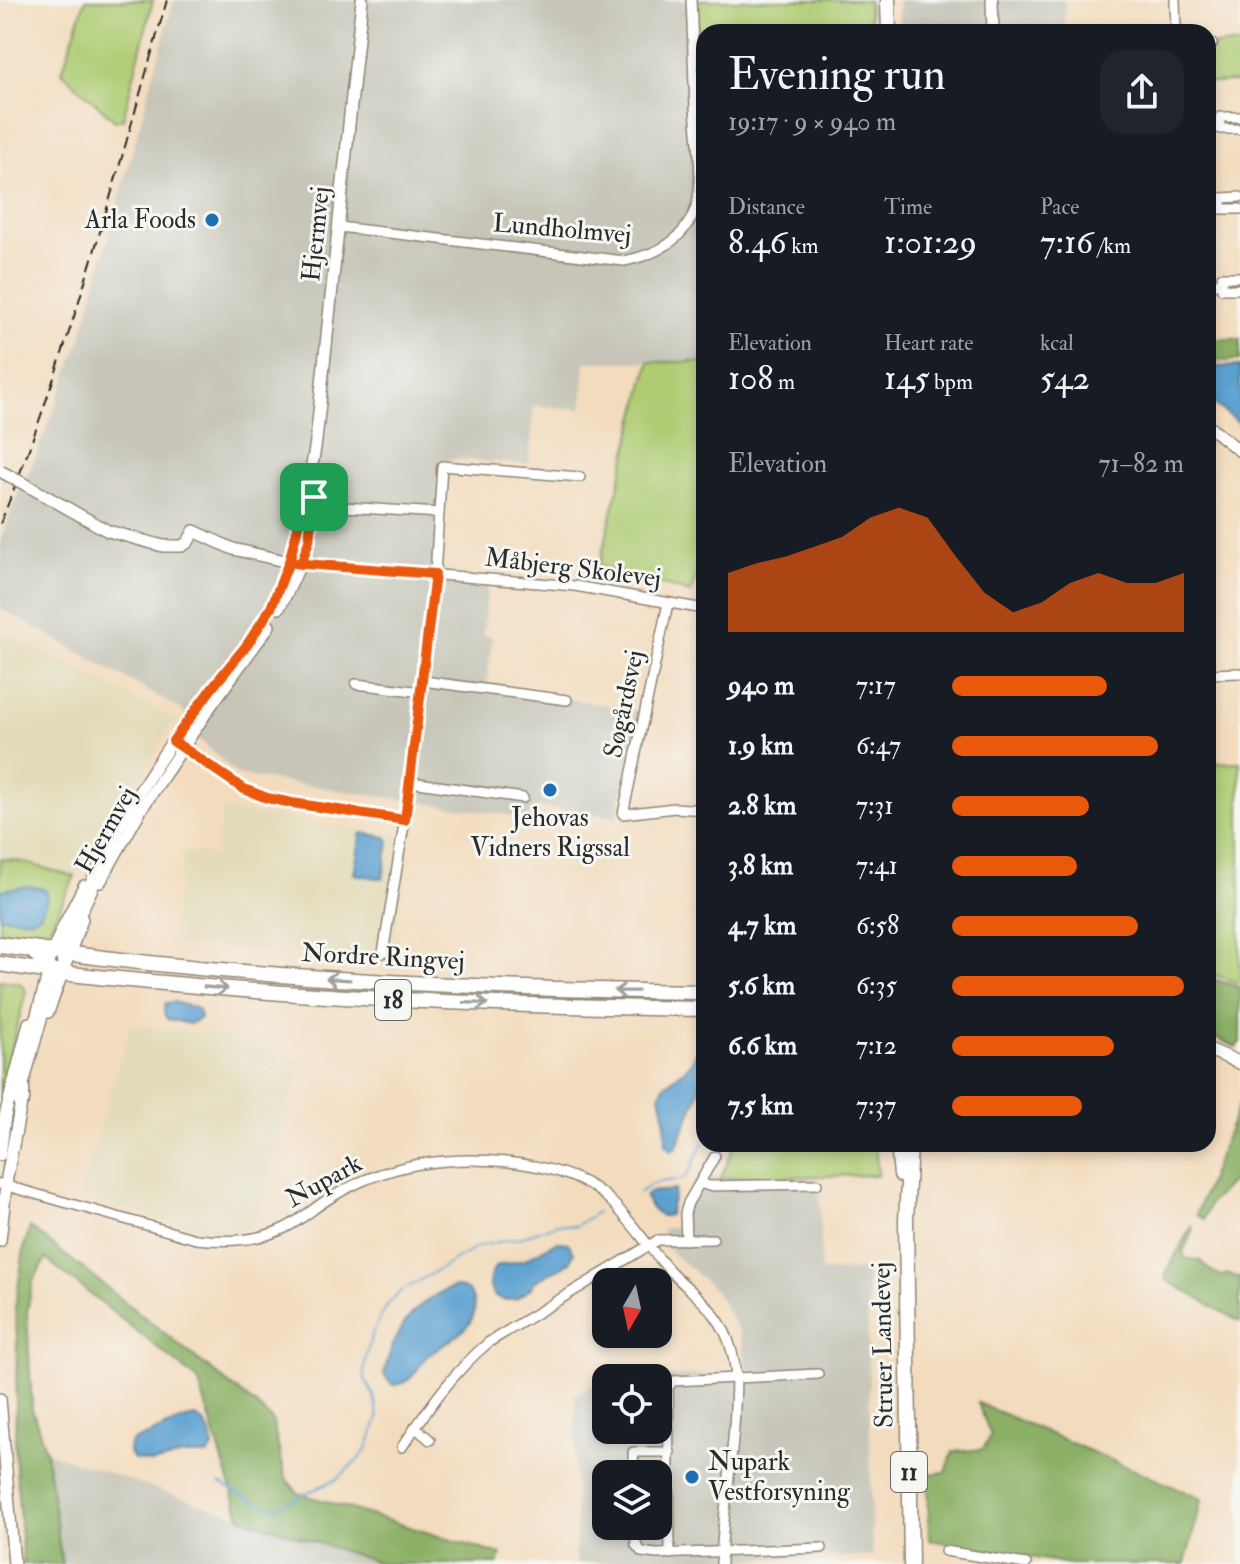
<!DOCTYPE html>
<html lang="en">
<head>
<meta charset="utf-8">
<style>
	body { margin:0; font-family:"IM FELL Double Pica",serif; background:#20242c; color:#f1f3f6; height:100vh; display:flex; flex-direction:column; font-size:30px; white-space:nowrap }
	* { box-sizing:border-box; margin:0 }
	p { font-size:26px; color:#9ea1a6 }
	.icon { flex:none; width:44px; height:44px; fill:none; stroke:currentColor; stroke-width:2; stroke-linecap:round; stroke-linejoin:round }
	.map { position:relative; flex:1; overflow:hidden }
	.sheet { position:absolute; left:696px; top:24px; width:520px; height:1128px; display:flex; flex-direction:column; background:#171b24; border-radius:24px; box-shadow:0 4px 12px #0003 }
	.sheet>* { flex:none }
	.needle { width:52px; rotate:189deg }
	.controls { position:absolute; left:592px; top:1268px; display:grid; gap:16px }
	.controls a { display:grid; place-items:center; width:80px; height:80px; border-radius:16px; background:#171b24; box-shadow:0 4px 12px #0003; font-size:40px }
	.pin { position:absolute; display:grid; place-items:center; width:68px; height:68px; color:#fff; margin:-34px; border-radius:16px; box-shadow:0 4px 12px #0006 }
	.round { display:grid; place-items:center; flex:none; width:84px; height:84px; border-radius:24px; background:#20242c }
	.head { display:flex; align-items:center; justify-content:space-between; height:136px; padding:0 32px }
	h1 { font-size:44px; font-weight:600; line-height:60px }
	.stats { display:grid; grid-template-columns:repeat(3,1fr); gap:12px; height:136px; padding:8px 32px }
	.stats div { display:grid; align-content:center }
	.stats b { font-size:34px; font-weight:600 }
	.stats small { font-size:22px; font-weight:400 }
	.stats p { font-size:22px }
	.chart { height:224px; padding:16px 32px }
	.chart p { display:flex; justify-content:space-between }
	.chart svg { width:100%; height:144px; margin-top:8px; fill:#ea580c; opacity:.7 }
	ul { padding:0 32px; list-style:none; font-size:26px }
	li { display:grid; grid-template-columns:128px 96px 1fr; align-items:center; height:60px }
	li i { height:20px; border-radius:10px; background:#ea580c }
	.map>svg:first-child { display:block }
	.built { fill:#e3dbba }
	.industrial { fill:#c6c5b8; fill-rule:evenodd }
	.green { fill:#afcc73; stroke:#6d7c4f; stroke-width:2 }
	.forest { fill:#8bb065; stroke:#5b6e48; stroke-width:2 }
	.water { fill:#5ba0d0; stroke:#43667e; stroke-width:2 }
	.lines { fill:none; stroke-linecap:round; stroke-linejoin:round }
	.stream { stroke:#5ba0d0; stroke-width:2 }
	.minor-casing { stroke:#8f8474; stroke-width:12 }
	.tertiary-casing { stroke:#8f8474; stroke-width:14 }
	.secondary-casing { stroke:#8f8474; stroke-width:15 }
	.primary-casing { stroke:#8f8474; stroke-width:17 }
	.motorway-casing { stroke:#8f8474; stroke-width:19 }
	.minor { stroke:#fff; stroke-width:9 }
	.tertiary { stroke:#fff; stroke-width:11 }
	.secondary { stroke:#fff; stroke-width:12 }
	.primary { stroke:#fff; stroke-width:14 }
	.motorway { stroke:#fff; stroke-width:16 }
	.rail { stroke:#2b2b2b; stroke-width:2; stroke-dasharray:12 6; stroke-linecap:butt }
	.tertiary-bridge-casing { stroke:#8f8474; stroke-width:14; stroke-linecap:butt }
	.tertiary-bridge { stroke:#fff; stroke-width:11 }
	.oneway { stroke:#a0a0a0 }
	.route-casing { stroke:#fff; stroke-width:16 }
	.route { stroke:#ea580c; stroke-width:10 }
	.poi-dot { fill:#1f6fb2; stroke:#f6f6f2; stroke-width:3 }
	.labels { text-anchor:middle; dominant-baseline:central; stroke-width:6; stroke-linejoin:round; paint-order:stroke }
	.shield { fill:#f6f6f2; stroke:#686867; stroke-width:2 }
	.shield-label { font-size:24px; font-weight:bold; fill:#2b2b2b }
	.poi-label { font-size:26px; fill:#2b2b2b; stroke:#f6f6f2; text-anchor:end }
	.street-label { font-size:26px; fill:#2b2b2b; stroke:#f6f6f2 }
</style>
</head>
<body>
<div class="map">
<svg width="1240" height="1564" viewBox="0 0 1240 1564">
	<rect width="100%" height="100%" fill="#f6f6f2"/>
	<filter id="ink" filterUnits="userSpaceOnUse"><feTurbulence type="fractalNoise" baseFrequency=".0125" numOctaves="2"/><feDisplacementMap in="SourceGraphic" scale="16" xChannelSelector="R" yChannelSelector="G"/><feConvolveMatrix kernelMatrix="1 2 1 2 8 2 1 2 1" color-interpolation-filters="sRGB"/></filter>
	<filter id="wash" filterUnits="userSpaceOnUse"><feTurbulence type="fractalNoise" baseFrequency=".006" numOctaves="4" result="noise"/><feDisplacementMap in="SourceGraphic" scale="32" xChannelSelector="R" yChannelSelector="G"/><feGaussianBlur stdDeviation="1.8" result="paint"/><feColorMatrix in="noise" values="0 0 0 0 0 0 0 0 0 0 0 0 0 0 0 0 0 1.4 0 .05"/><feComposite in="paint" operator="in"/></filter>
	<g filter="url(#wash)">
		<rect width="100%" height="100%" fill="#f3dcbe"/>
		<g class="built">
			<polygon points="0,631 176,720 160,743 133,793 75,876 55,873 26,862 0,859"/>
			<polygon points="223,809 411,838 390,961 171,944 184,851 216,855"/>
			<polygon points="130,1026 220,1036 302,1062 253,1229 221,1232 190,1228 80,1196"/>
		</g>
		<g class="industrial">
			<polygon points="174,0 871,0 872,32 704,32 704,362 585,362 582,409 534,406 529,464 448,459 439,581 488,585 483,635 492,637 487,685 639,711 617,817 538,806 527,818 238,775 198,738 182,710 0,608 0,540 16,499 38,451 81,338"/>
			<polygon points="898,0 1064,0 1065,32 899,32"/>
			<path d="M697,1177L820,1179L821,1271L867,1270L872,1556L576,1563L575,1396L599,1381L606,1380V1430H658V1378H643L747,1372L740,1333L714,1289L665,1247L662,1229L679,1226ZM606,1474H658V1526H606Z"/>
			<polygon points="46,1452 240,1517 382,1564 62,1564"/>
		</g>
		<g class="green">
			<polygon points="85,0 153,0 123,119 115,121 62,72"/>
			<polygon points="696,0 868,0 870,32 704,32 704,108"/>
			<polygon points="1215,45 1240,45 1240,82 1208,83 1208,49 1214,49"/>
			<polygon points="649,362 704,362 704,550 691,593 599,566"/>
			<polygon points="1240,762 1240,983 1208,973 1208,763"/>
			<path d="M0,859C26,860 50,872 75,876L45,938L0,931Z"/>
			<polygon points="0,980 20,983 26,991 0,1094"/>
			<polygon points="735,1144 875,1144 878,1175 721,1178"/>
		</g>
		<g class="forest">
			<polygon points="1208,339 1240,339 1240,360 1208,362"/>
			<polygon points="1208,978 1240,987 1240,1042 1236,1047 1208,1034"/>
			<polygon points="1240,1102 1240,1140 1235,1179 1210,1203 1204,1219 1196,1215"/>
			<polygon points="1191,1226 1193,1229 1183,1252 1185,1258 1201,1261 1207,1268 1220,1276 1229,1274 1240,1278 1240,1322 1168,1281 1165,1276"/>
			<polygon points="30,1227 257,1406 272,1420 286,1479 298,1493 501,1555 498,1564 382,1564 240,1517 198,1380 46,1259 33,1281 27,1311 32,1409 46,1452 62,1564 23,1564 15,1453 17,1339 15,1308 24,1248"/>
			<polygon points="978,1403 1202,1499 1185,1564 1070,1564 929,1540 928,1474 946,1472 953,1452 983,1449 991,1436"/>
		</g>
		<g class="water">
			<polygon points="1240,366 1240,424 1208,399 1208,367"/>
			<polygon points="361,833 386,837 389,841 383,879 354,874"/>
			<polygon points="29,886 44,889 47,892 46,902 40,915 32,919 0,917 0,890"/>
			<path d="M174,1002L198,1009L200,1018L190,1024L167,1019C163,1013 163,1010 166,1003Z"/>
			<polygon points="701,1043 704,1044 704,1075 697,1098 676,1148 671,1151 666,1145 665,1118 660,1095 664,1086 690,1065"/>
			<path d="M675,1190L669,1215C657,1220 649,1206 645,1197L649,1192Z"/>
			<path d="M561,1242L568,1243L574,1252L570,1262L534,1282L530,1289L516,1299L504,1300L493,1295C488,1283 488,1276 496,1266L524,1260L554,1243Z"/>
			<path d="M454,1287C464,1287 470,1290 473,1300C482,1327 445,1342 429,1355C415,1367 414,1385 392,1385L384,1375C392,1334 412,1301 454,1287Z"/>
			<path d="M195,1417C209,1423 210,1434 213,1448L208,1455H184L152,1463L134,1459L129,1453L130,1444L133,1441L182,1420Z"/>
		</g>
		<g class="lines">
			<g class="stream">
				<path d="M639,1193C654,1180 664,1181 683,1180L692,1167L704,1140"/>
				<polyline points="219,1483 263,1506 277,1507 337,1479 357,1461 367,1449 378,1418 374,1396 364,1378 365,1361 370,1341 379,1319 389,1303 400,1292 479,1246 519,1238 557,1224 576,1226 597,1212"/>
			</g>
		</g>
	</g>
	<g filter="url(#ink)">
		<g class="lines">
			<defs>
				<g id="minor">
					<polyline points="1175,0 1176,32"/>
					<polyline points="1208,44 1212,44"/>
					<polyline points="1220,123 1220,117 1240,117"/>
					<polyline points="1208,124 1220,123 1220,129 1240,129"/>
					<polyline points="1208,204 1221,204 1222,209 1240,209"/>
					<polyline points="1221,204 1221,198 1240,197"/>
					<path d="M339,227L624,261C655,255 683,242 695,210C705,183 696,134 695,105C693,70 693,35 691,0"/>
					<polyline points="1208,284 1222,284 1222,289 1240,289"/>
					<polyline points="1222,284 1222,277 1240,277"/>
					<polyline points="328,506 439,513"/>
					<polyline points="294,563 575,586 704,609"/>
					<polyline points="668,603 623,814 675,808 704,810"/>
					<polyline points="1208,674 1240,673"/>
					<polyline points="423,681 567,700"/>
					<polyline points="356,684 422,692"/>
					<polyline points="173,741 244,789 261,796 292,803 405,820"/>
					<polyline points="411,782 523,798"/>
					<polyline points="383,953 411,782 435,574 442,466 580,477"/>
					<polyline points="700,1183 709,1186 817,1184"/>
					<path d="M0,1184L196,1239C226,1242 256,1242 285,1228C301,1220 315,1207 330,1198C351,1185 374,1175 397,1169C453,1153 556,1157 603,1194C629,1216 647,1247 671,1272C698,1299 722,1312 732,1352C737,1370 736,1388 735,1407C734,1459 722,1511 721,1564"/>
					<polyline points="686,1240 685,1213 688,1203 715,1156"/>
					<polyline points="415,1427 430,1440"/>
					<path d="M402,1447C428,1409 453,1372 489,1342L658,1240L713,1239"/>
					<polyline points="634,1474 633,1452 670,1452"/>
					<polyline points="635,1526 636,1545 642,1552 656,1554 822,1548"/>
					<polyline points="945,1551 1026,1564"/>
					<polyline points="670,1554 668,1387 673,1381 818,1374"/>
				</g>
				<g id="tertiary">
					<polyline points="992,0 993,32"/>
					<polyline points="1208,426 1240,451"/>
					<polyline points="28,486 108,531 163,546 182,546 188,542 194,531 233,549 289,562"/>
					<path d="M279,608C302,565 316,530 313,480"/>
					<path d="M107,847C138,792 172,738 211,689C232,662 257,637 272,606C288,575 295,541 303,507C308,485 313,464 316,441L362,0"/>
					<polyline points="100,882 140,811 212,704 269,626"/>
					<polyline points="51,957 61,931 84,886"/>
					<polyline points="48,1012 82,919"/>
					<polyline points="0,1155 5,1116 29,1023"/>
					<polyline points="0,1241 7,1177 23,1093"/>
					<polyline points="0,1399 14,1564"/>
				</g>
				<polyline id="secondary" points="1208,1049 1240,1063"/>
				<g id="primary">
					<polyline points="888,0 889,32"/>
					<path d="M48,951C266,980 485,989 704,992"/>
					<polyline points="64,962 63,947 103,861 110,841"/>
					<path d="M0,964C58,974 117,979 175,984C351,1001 528,1006 704,1009"/>
					<polyline points="898,1144 901,1175"/>
					<polyline points="910,1144 906,1220 911,1564"/>
				</g>
				<g id="motorway">
					<polyline points="0,945 39,950"/>
					<polyline points="21,1100 21,1082 50,977 45,961 31,949"/>
				</g>
			</defs>
			<use href="#minor" class="minor-casing"/>
			<use href="#tertiary" class="tertiary-casing"/>
			<use href="#secondary" class="secondary-casing"/>
			<use href="#primary" class="primary-casing"/>
			<use href="#motorway" class="motorway-casing"/>
			<use href="#minor" class="minor"/>
			<use href="#tertiary" class="tertiary"/>
			<use href="#secondary" class="secondary"/>
			<use href="#primary" class="primary"/>
			<use href="#motorway" class="motorway"/>
			<path class="rail" d="M0,524C69,354 116,176 167,0"/>
			<defs>
				<polyline id="tertiary-bridge" points="0,471 28,486"/>
			</defs>
			<use href="#tertiary-bridge" class="tertiary-bridge-casing"/>
			<use href="#tertiary-bridge" class="tertiary-bridge"/>
		</g>
		<defs><path id="oneway-shaft" d="M-6 0H5M1.5-3L5.5 0L1.5 3" fill="none" stroke-width="1.6" stroke-linecap="round" stroke-linejoin="round" transform="scale(2)"/></defs>
		<g class="oneway">
			<use href="#oneway-shaft" transform="translate(338 979) rotate(-176)"/>
			<use href="#oneway-shaft" transform="translate(216 988) rotate(5)"/>
			<use href="#oneway-shaft" transform="translate(626 991) rotate(-179)"/>
			<use href="#oneway-shaft" transform="translate(476 1003) rotate(2)"/>
		</g>
	</g>
	<g class="lines" filter="url(#ink)">
		<defs>
			<polyline id="route" points="314,497 309,541 301,564 289,562 271,608 247,645 212,688 173,741 244,789 267,798 292,803 405,820 435,574 305,564 289,562 312,471 314,497"/>
		</defs>
		<use href="#route" class="route-casing"/>
		<use href="#route" class="route"/>
	</g>
	<g class="poi-dot">
		<circle cx="212" cy="220" r="8"/>
		<circle cx="550" cy="790" r="8"/>
		<circle cx="692" cy="1477" r="8"/>
	</g>
	<g class="labels">
		<g class="shield">
			<rect x="375" y="980" width="36" height="40" rx="6"/>
			<rect x="891" y="1452" width="36" height="40" rx="6"/>
		</g>
		<g class="shield-label">
			<text x="393" y="1000">18</text>
			<text x="909" y="1472">11</text>
		</g>
		<g class="poi-label">
			<text x="196" y="220">Arla Foods</text>
			<text x="550" y="818" text-anchor="middle">Jehovas<tspan x="550" dy="30">Vidners Rigssal</tspan></text>
			<text x="708" y="1462" text-anchor="start">Nupark<tspan x="708" dy="30">Vestforsyning</tspan></text>
		</g>
		<g class="street-label">
			<text transform="translate(562 229) rotate(5)">Lundholmvej</text>
			<text transform="translate(316 234) rotate(-84)">Hjermvej</text>
			<text transform="translate(573 568) rotate(7)">Måbjerg Skolevej</text>
			<text transform="translate(624 704) rotate(-78)">Søgårdsvej</text>
			<text transform="translate(106 830) rotate(-60)">Hjermvej</text>
			<text transform="translate(383 957) rotate(3)">Nordre Ringvej</text>
			<text transform="translate(324 1181) rotate(-29)">Nupark</text>
			<text transform="translate(883 1345) rotate(-91)">Struer Landevej</text>
		</g>
	</g>
</svg>
<div class="controls">
<a><svg class="needle" viewBox="-14 -14 28 28"><path d="M0-13l5 13h-10z" fill="#e53935"/><path d="M0 13l5-13h-10z" fill="#9ea1a6"/></svg></a>
<a><svg class="icon" aria-label="locate" viewBox="0 0 24 24"><circle cx="12" cy="12" r="6"/><path d="M12 2v4M12 18v4M2 12h4M18 12h4"/></svg></a>
<a><svg class="icon" aria-label="layers" viewBox="0 0 24 24"><path d="M12 4l9 5-9 5-9-5zM3 14l9 5 9-5"/></svg></a>
</div>
<div class="pin" style="left:314px;top:497px;background:#1e9e55"><svg class="icon" aria-label="arrive" viewBox="0 0 24 24"><path d="M6 21V4h12l-3 4 3 4H6"/></svg></div>
<section class="sheet">
<div class="head"><div><h1>Evening run</h1><p>19:17 · 9 × 940 m</p></div><a class="round"><svg class="icon" aria-label="share" viewBox="0 0 24 24"><path d="M12 15V3M7 8l5-5 5 5M5 13v7h14v-7"/></svg></a></div>
<div class="stats">
<div><p>Distance</p><b>8.46<small> km</small></b></div>
<div><p>Time</p><b>1:01:29</b></div>
<div><p>Pace</p><b>7:16<small> /km</small></b></div>
</div>
<div class="stats">
<div><p>Elevation</p><b>108<small> m</small></b></div>
<div><p>Heart rate</p><b>145<small> bpm</small></b></div>
<div><p>kcal</p><b>542</b></div>
</div>
<div class="chart"><p><span>Elevation</span>71–82 m</p>
<svg viewBox="0 0 160 44" preserveAspectRatio="none"><path d="M0 44V26L10 23L20 21L30 18L40 15L50 9L60 6L70 9L80 21L90 32L100 38L110 35L120 29L130 26L140 29L150 29L160 26V44z"/></svg>
</div>
<ul>
<li><b>940 m</b>7:17<i style="width:67%"></i></li>
<li><b>1.9 km</b>6:47<i style="width:89%"></i></li>
<li><b>2.8 km</b>7:31<i style="width:59%"></i></li>
<li><b>3.8 km</b>7:41<i style="width:54%"></i></li>
<li><b>4.7 km</b>6:58<i style="width:80%"></i></li>
<li><b>5.6 km</b>6:35<i style="width:100%"></i></li>
<li><b>6.6 km</b>7:12<i style="width:70%"></i></li>
<li><b>7.5 km</b>7:37<i style="width:56%"></i></li>
</ul>
</section>
</div>
</body>
</html>
